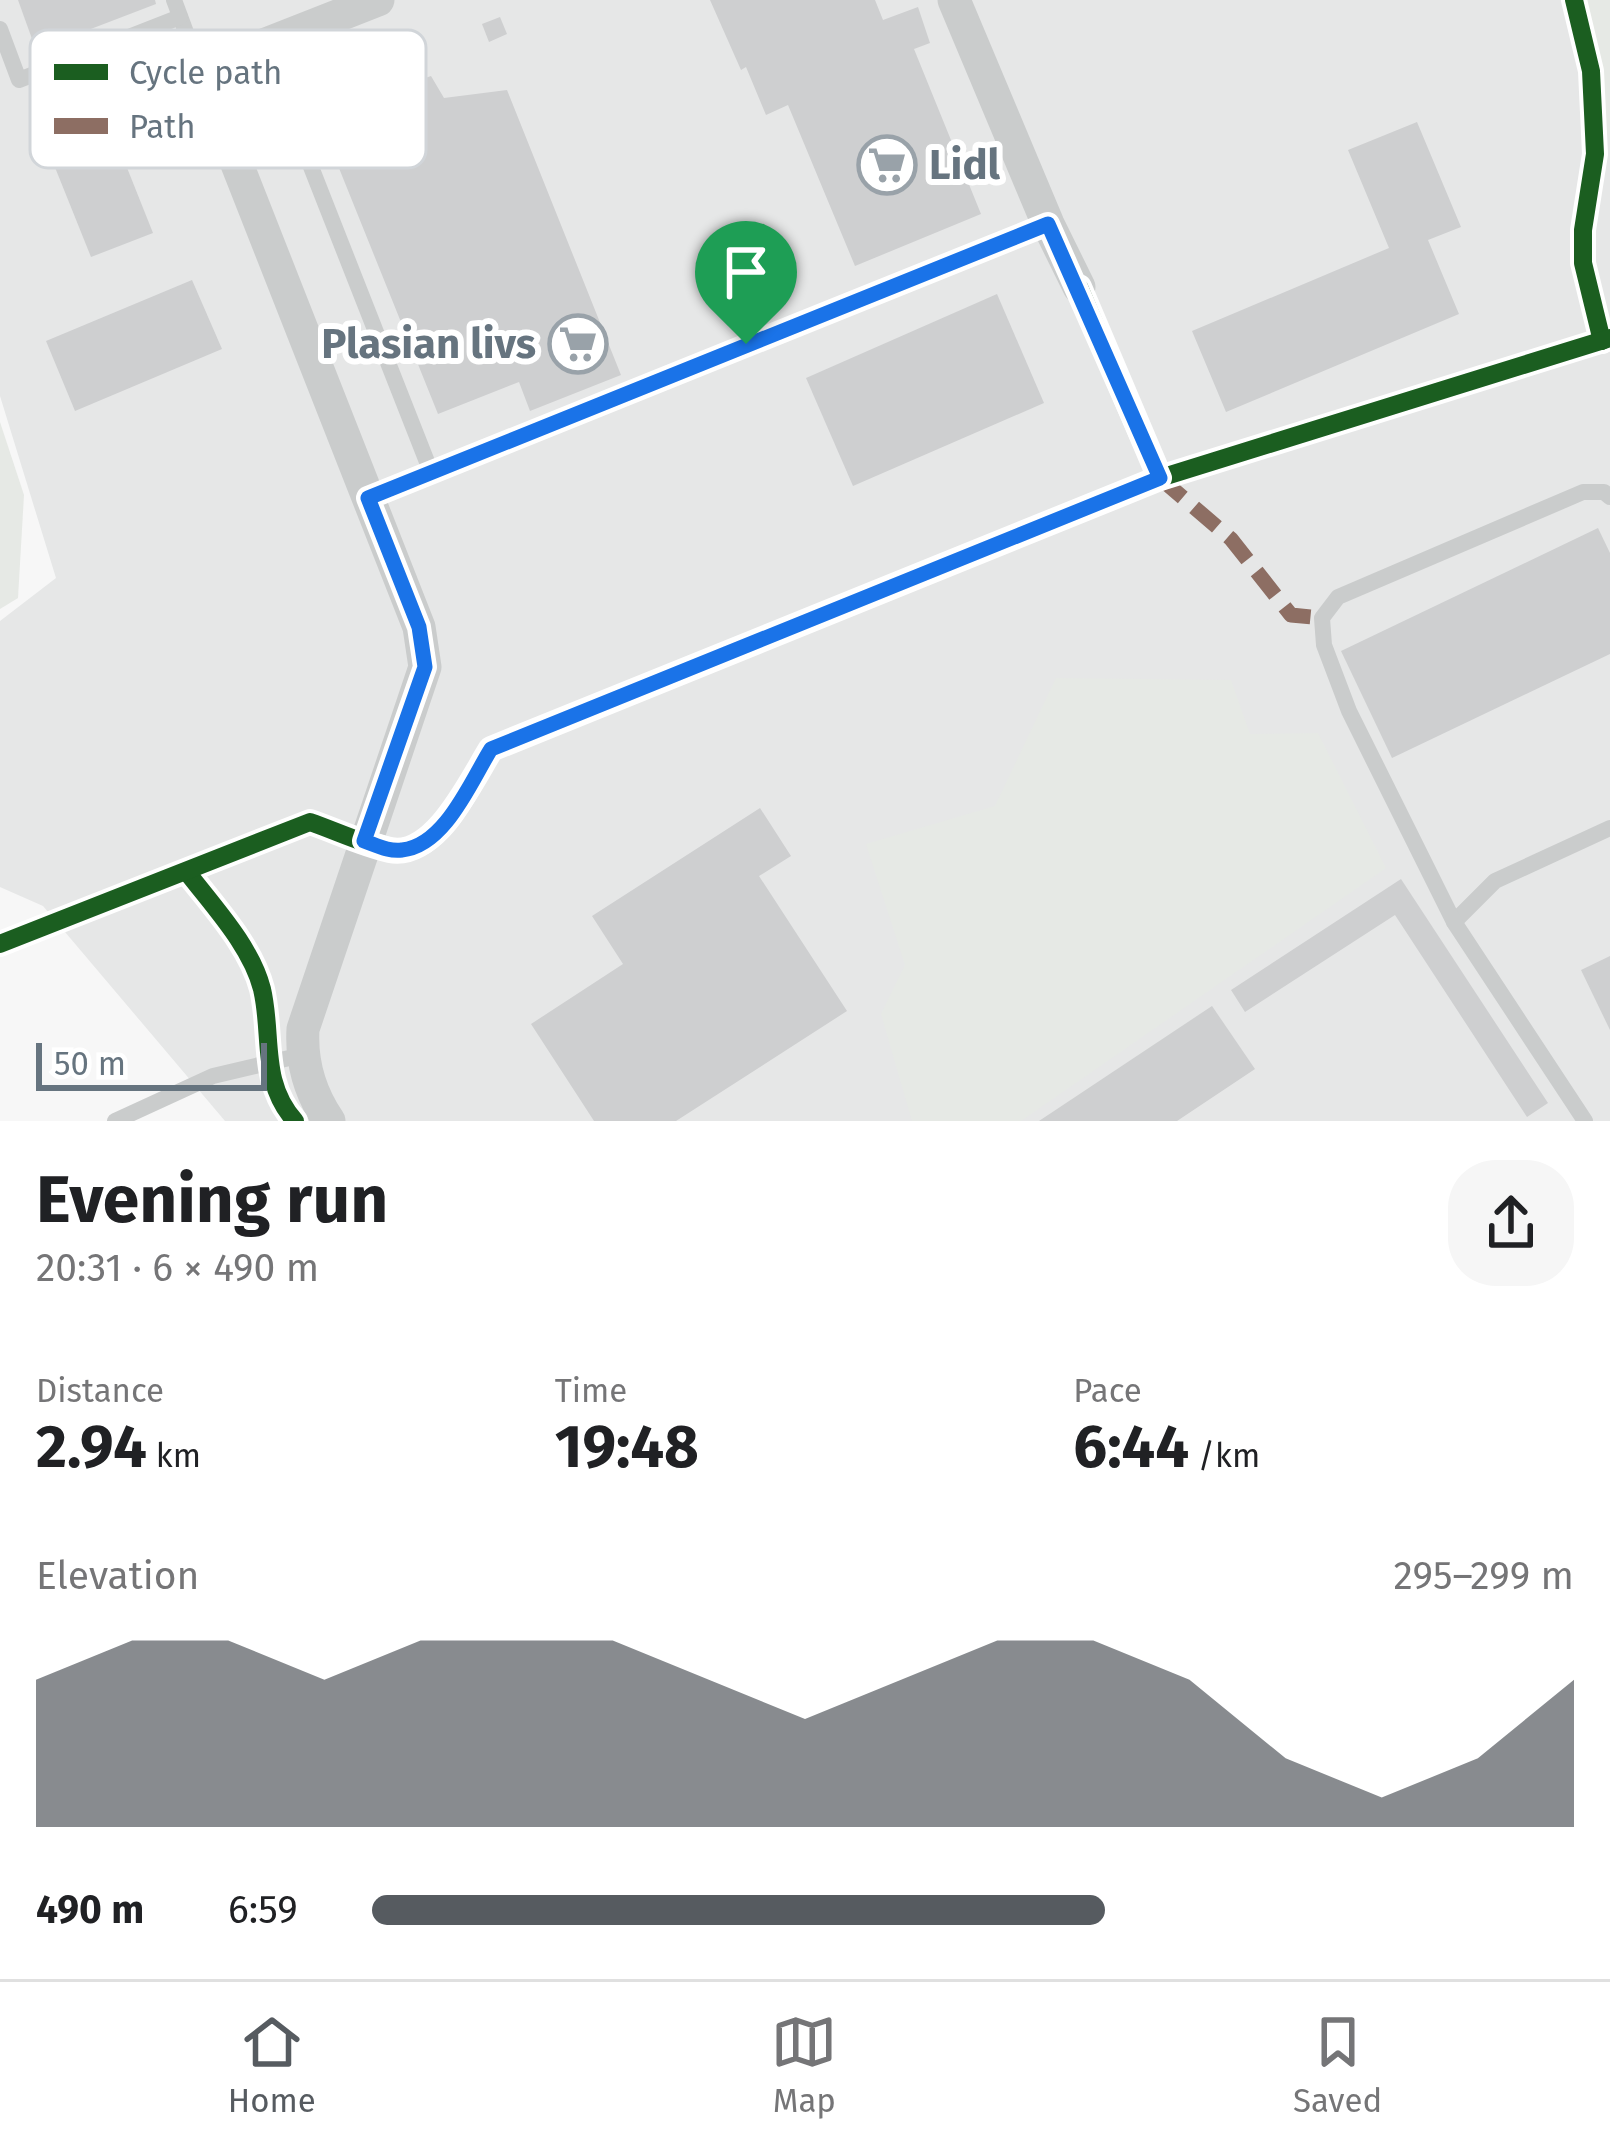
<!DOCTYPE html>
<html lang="en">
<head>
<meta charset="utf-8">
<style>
	body { margin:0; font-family:"Fira Sans",sans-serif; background:#f6f6f6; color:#202124; height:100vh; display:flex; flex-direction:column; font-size:45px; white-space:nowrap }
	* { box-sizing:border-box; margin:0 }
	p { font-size:39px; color:#757577 }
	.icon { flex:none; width:66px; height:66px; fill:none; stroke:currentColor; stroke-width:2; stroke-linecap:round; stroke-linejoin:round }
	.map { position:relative; height:1121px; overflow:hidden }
	.sheet { display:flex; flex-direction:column; background:#fff; flex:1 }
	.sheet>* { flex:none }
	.scale { position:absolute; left:36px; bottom:30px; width:231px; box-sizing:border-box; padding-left:12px; border:6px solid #66747f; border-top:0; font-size:33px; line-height:42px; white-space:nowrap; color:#66747f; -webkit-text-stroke:9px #fff; paint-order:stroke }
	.pin { position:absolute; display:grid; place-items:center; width:102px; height:102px; color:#fff; margin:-123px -51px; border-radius:50% 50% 50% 0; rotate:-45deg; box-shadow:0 0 12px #0007 }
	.pin .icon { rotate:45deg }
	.round { display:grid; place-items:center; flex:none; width:126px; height:126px; border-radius:48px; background:#f6f6f6 }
	.summary { display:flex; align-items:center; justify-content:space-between; height:204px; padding:0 36px }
	h1 { font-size:66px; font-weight:700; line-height:90px }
	.metrics { display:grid; grid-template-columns:repeat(3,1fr); gap:18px; height:204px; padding:12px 36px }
	.metrics div { display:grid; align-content:center }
	.metrics b { font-size:60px; font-weight:700 }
	.metrics small { font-size:33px; font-weight:400 }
	.metrics p { font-size:33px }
	.chart { height:336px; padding:24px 36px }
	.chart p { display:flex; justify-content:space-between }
	.chart svg { width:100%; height:216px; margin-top:12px; fill:#565b60; opacity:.7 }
	ul { padding:0 36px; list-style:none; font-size:39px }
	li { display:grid; grid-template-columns:192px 144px 1fr; align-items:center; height:90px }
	li i { height:30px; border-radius:15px; background:#565b60 }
	.tab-bar { display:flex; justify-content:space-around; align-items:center; height:168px; border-top:3px solid #e0e0e0; background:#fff; font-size:33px; color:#757577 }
	.tab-bar a { display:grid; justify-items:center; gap:6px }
	.tab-bar .selected { color:#565b60 }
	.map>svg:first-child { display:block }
	.built { fill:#e6e7e7 }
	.green { fill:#e6e9e5 }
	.building { fill:#cecfd0 }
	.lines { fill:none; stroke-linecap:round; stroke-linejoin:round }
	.lane { stroke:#cacccc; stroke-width:16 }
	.street { stroke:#cacccc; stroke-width:33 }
	.quiet { stroke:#8d6e63; stroke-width:15; stroke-dasharray:30 15; stroke-linecap:butt }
	.cycleway-casing { stroke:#fff; stroke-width:26 }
	.cycleway { stroke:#1b5e20; stroke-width:18 }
	.route-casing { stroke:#fff; stroke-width:24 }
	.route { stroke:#1a73e8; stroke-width:15 }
	.labels { text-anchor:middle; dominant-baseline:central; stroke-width:12; stroke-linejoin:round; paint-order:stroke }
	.poi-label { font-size:42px; font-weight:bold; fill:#66747f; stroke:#fff; text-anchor:start }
	.key { fill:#fff; stroke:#d1d5d9; stroke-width:3 }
	.key-label { font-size:33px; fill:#66747f }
</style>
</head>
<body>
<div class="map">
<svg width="1610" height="1121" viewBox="0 0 1610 1121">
	<rect width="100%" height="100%" fill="#f7f7f7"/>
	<polygon class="built" points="0,0 1580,0 1610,75 1610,1121 225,1121 43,906 0,887 0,621 56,578 0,396"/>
	<g class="green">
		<polygon points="1581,0 1610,0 1610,141 1604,128 1601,84"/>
		<polygon points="0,422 24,495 18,598 0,609"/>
		<polygon points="1056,678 1231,680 1250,734 1318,733 1386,868 1021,1121 912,1121 881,1014 905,965 866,844 995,806"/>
	</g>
	<g class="building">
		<polygon points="18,0 155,0 156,4 36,50"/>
		<polygon points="710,0 875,0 883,20 918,7 930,43 914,49 981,214 855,266 788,105 766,115 746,67 741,70"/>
		<polygon points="500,17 507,34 489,42 482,24"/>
		<polygon points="431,76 444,98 507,90 621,375 530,411 519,382 438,414 318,116"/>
		<polygon points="108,120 153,233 91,257 46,145"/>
		<polygon points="1417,122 1461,227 1428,240 1459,314 1226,412 1192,331 1389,248 1348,150"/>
		<polygon points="192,280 222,349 75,411 46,341"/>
		<polygon points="997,294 1044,403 853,486 806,378"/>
		<polygon points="1598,528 1610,553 1610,654 1392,758 1341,651"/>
		<polygon points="760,808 791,856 759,876 847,1011 676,1121 594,1121 531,1024 623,964 592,916"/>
		<polygon points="1401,879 1548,1103 1527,1117 1395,915 1245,1012 1231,990"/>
		<polygon points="1610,956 1610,1030 1581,970"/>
		<polygon points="1212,1006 1255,1069 1177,1121 1039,1121"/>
	</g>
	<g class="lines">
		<g class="lane">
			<polyline points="174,0 200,70"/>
			<polyline points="0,29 19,80 180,17"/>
			<polyline points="279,40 307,110 291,116 431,472"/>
			<polyline points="367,498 1048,224"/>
			<polyline points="1454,922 1495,881 1610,828"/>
			<polyline points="115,1121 213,1076 302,1055"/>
			<polyline points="1585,1121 1454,922 1349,711 1324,645 1322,618 1338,597 1583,492 1604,492 1610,497"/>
		</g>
		<g class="street">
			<polyline points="954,0 1048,224 1079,287"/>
			<path d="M329,1121C310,1093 301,1063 303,1029L425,667L419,627L200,70L378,0"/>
		</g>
		<polyline class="quiet" points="1160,478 1231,539 1291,615 1322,618"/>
		<defs>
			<g id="cycleway">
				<polyline points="1574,0 1591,71 1595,154 1583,230 1583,263 1602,341"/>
				<polyline points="1079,287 1160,478"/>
				<path d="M187,872C213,906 251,946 262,989C273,1036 260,1082 295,1121"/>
				<path d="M0,944L310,822C336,831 363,844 390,850C435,859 471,781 491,749L1160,478L1610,338"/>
			</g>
		</defs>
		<use href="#cycleway" class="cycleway-casing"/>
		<use href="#cycleway" class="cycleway"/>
	</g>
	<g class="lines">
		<defs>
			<path id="route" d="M1048,224L1160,478L491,749C471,781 445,846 402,850C389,852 376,845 364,841L425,667L419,627L368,498Z"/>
		</defs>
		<use href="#route" class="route-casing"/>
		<use href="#route" class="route"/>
	</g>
	<defs>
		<symbol id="supermarket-ring" viewBox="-11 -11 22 22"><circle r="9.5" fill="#fff" stroke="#99a2a9" stroke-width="1.5"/><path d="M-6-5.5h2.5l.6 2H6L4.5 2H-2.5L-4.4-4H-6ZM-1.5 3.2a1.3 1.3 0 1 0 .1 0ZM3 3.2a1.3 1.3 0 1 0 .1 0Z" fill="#99a2a9"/></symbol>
	</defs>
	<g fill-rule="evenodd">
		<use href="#supermarket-ring" x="854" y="132" width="66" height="66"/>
		<use href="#supermarket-ring" x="545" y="311" width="66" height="66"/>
	</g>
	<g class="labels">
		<g class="poi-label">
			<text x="929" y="165">Lidl</text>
			<text x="536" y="344" text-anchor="end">Plasian livs</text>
		</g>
	</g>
	<rect x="30" y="30" width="396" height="138" rx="18" class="key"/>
	<rect x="54" y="64" width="54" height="16" fill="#1b5e20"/>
	<rect x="54" y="118" width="54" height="16" fill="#8d6e63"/>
	<g class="key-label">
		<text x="129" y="84">Cycle path</text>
		<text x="129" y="138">Path</text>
	</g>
</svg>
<div class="scale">50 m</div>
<div class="pin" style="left:746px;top:344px;background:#1e9e55"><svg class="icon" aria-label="arrive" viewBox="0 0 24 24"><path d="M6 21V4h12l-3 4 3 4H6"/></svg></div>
</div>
<section class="sheet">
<div class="summary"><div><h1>Evening run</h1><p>20:31 · 6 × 490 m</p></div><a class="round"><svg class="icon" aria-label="share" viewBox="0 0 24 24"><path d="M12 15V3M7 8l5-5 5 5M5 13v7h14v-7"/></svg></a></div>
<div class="metrics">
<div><p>Distance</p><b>2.94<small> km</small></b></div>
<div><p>Time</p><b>19:48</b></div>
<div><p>Pace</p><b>6:44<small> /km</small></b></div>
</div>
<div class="chart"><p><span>Elevation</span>295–299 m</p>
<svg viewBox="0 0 160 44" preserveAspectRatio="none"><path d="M0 44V14L10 6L20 6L30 14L40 6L50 6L60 6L70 14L80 22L90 14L100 6L110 6L120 14L130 30L140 38L150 30L160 14V44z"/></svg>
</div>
<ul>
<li><b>490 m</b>6:59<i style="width:61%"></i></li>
</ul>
</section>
<nav class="tab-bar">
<a class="selected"><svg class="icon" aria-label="home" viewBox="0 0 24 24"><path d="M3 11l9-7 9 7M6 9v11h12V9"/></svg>Home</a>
<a><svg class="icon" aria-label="map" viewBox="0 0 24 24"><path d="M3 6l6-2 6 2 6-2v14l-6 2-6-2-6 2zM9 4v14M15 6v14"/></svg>Map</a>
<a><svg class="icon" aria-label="saved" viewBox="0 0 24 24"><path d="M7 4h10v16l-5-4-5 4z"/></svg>Saved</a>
</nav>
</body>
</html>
